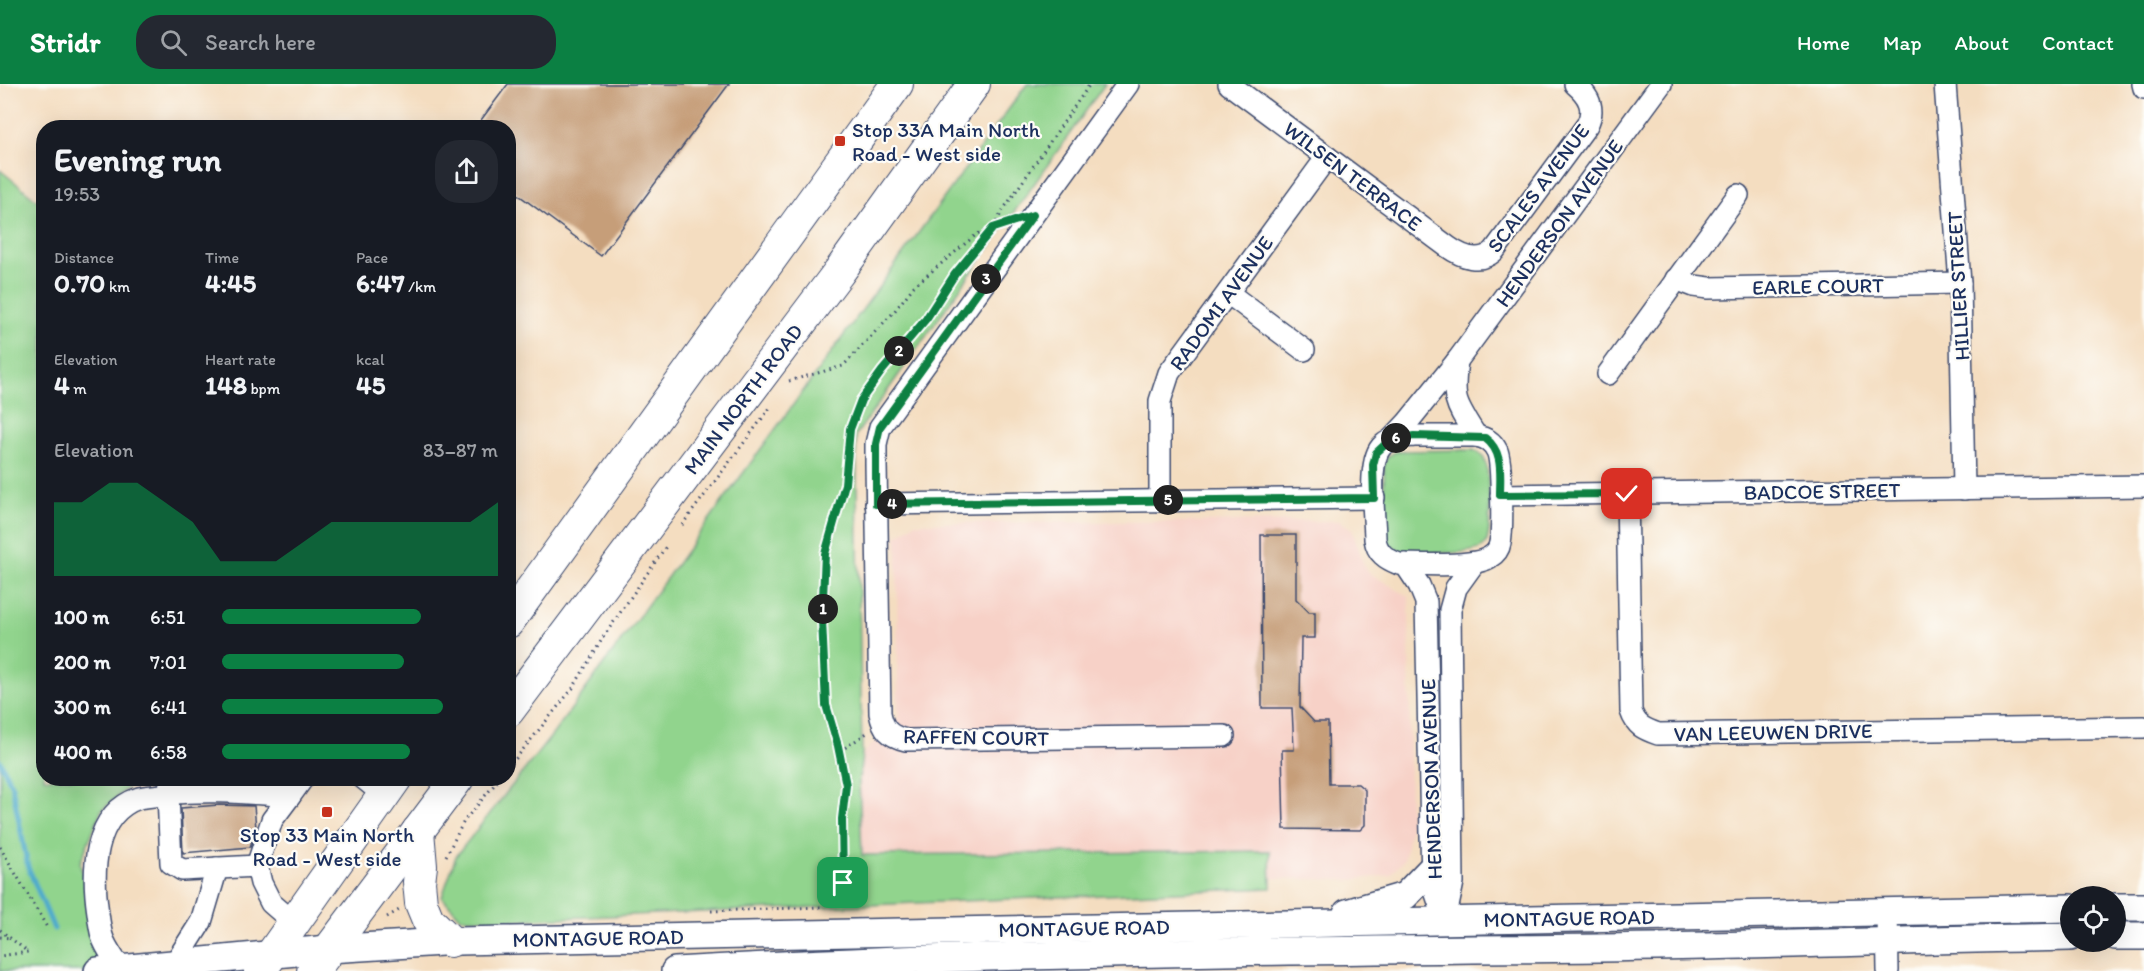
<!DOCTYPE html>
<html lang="en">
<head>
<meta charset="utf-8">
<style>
	body { margin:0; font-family:Itim,sans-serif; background:#242831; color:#f1f3f6; height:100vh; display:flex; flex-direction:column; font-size:22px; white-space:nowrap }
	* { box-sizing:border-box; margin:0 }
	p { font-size:20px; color:#9ea1a6 }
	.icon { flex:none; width:33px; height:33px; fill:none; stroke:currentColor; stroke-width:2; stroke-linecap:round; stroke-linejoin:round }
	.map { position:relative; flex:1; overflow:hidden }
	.drawer { position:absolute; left:36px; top:36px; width:480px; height:666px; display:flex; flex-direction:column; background:#171b24; border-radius:24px; box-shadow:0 6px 24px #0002 }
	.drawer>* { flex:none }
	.fabs { position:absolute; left:2060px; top:802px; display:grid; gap:12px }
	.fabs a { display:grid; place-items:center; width:66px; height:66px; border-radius:50%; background:#171b24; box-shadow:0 6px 24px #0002; font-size:30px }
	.pin { position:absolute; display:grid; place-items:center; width:51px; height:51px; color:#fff; margin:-26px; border-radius:12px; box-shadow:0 3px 9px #0006 }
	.km { position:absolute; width:30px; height:30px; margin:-15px; border-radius:50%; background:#222; color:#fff; font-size:16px; line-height:30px; text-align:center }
	.round { display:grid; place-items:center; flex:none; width:63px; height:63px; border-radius:24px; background:#242831 }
	.head { display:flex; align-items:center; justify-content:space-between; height:102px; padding:0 18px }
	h1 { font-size:33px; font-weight:700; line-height:45px }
	.metrics { display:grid; grid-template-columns:repeat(3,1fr); gap:9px; height:102px; padding:6px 18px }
	.metrics div { display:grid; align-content:center }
	.metrics b { font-size:26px; font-weight:700 }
	.metrics small { font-size:16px; font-weight:400 }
	.metrics p { font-size:16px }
	.chart { height:168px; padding:12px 18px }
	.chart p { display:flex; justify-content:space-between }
	.chart svg { width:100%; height:108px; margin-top:6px; fill:#0b8043; opacity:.7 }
	ul { padding:0 18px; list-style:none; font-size:20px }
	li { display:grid; grid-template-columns:96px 72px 1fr; align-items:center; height:45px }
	li i { height:15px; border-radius:8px; background:#0b8043 }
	header { display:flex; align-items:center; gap:36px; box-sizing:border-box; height:84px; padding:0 30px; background:#0b8043; color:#fff }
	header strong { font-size:28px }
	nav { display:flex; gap:33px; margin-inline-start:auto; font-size:21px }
	.search { width:420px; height:54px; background:#242831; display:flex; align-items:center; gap:15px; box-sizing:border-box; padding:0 21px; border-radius:24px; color:#9ea1a6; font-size:22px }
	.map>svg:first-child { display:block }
	.built { fill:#f7d1c7 }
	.green { fill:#91d48d; stroke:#568276; stroke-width:1.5 }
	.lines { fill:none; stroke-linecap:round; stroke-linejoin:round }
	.stream { stroke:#4eaacc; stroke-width:5 }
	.building { fill:#c69e79 }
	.minor-casing { stroke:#3c496d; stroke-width:24 }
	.major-casing { stroke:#3c496d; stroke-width:30 }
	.highway-casing { stroke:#3c496d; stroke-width:34 }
	.path { stroke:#3c496d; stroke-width:3; stroke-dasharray:1.5 4.5; stroke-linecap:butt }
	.minor { stroke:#fff; stroke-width:21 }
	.major { stroke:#fff; stroke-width:27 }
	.highway { stroke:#fff; stroke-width:32 }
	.route-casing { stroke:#fff; stroke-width:12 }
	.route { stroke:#0b8043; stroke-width:8 }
	.poi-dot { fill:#c8321e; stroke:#fdfcf7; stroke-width:2 }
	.labels { text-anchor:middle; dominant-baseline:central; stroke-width:4.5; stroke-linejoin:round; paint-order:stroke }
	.poi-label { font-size:21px; fill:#1b2f5e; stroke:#fdfcf7; text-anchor:start }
	.street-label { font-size:21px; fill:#1b2f5e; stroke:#fdfcf7 }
</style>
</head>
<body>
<header>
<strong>Stridr</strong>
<div class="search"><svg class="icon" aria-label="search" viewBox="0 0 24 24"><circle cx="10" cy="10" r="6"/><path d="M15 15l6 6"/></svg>Search here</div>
<nav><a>Home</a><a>Map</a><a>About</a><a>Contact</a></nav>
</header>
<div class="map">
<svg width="2144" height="887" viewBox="0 0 2144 887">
	<rect width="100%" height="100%" fill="#fdfcf7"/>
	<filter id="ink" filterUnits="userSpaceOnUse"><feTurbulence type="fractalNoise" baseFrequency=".0167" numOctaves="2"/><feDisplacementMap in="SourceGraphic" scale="12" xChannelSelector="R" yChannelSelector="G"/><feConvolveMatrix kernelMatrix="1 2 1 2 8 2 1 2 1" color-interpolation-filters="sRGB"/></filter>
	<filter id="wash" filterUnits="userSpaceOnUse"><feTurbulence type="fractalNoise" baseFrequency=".008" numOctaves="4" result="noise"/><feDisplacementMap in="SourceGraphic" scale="24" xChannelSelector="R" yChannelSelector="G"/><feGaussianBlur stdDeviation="1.35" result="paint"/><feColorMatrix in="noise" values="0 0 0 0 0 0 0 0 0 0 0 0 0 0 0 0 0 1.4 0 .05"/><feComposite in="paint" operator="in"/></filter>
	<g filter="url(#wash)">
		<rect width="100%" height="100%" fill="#f4ddc0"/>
		<polygon class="built" points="1339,437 1352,445 1366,487 1409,513 1410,746 1404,776 1390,791 1350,796 1271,794 1270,767 862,771 859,696 862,671 898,634 897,452 915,439"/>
		<g class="green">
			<polygon points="1027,0 1105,0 856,351 862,671 859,696 862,771 1270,767 1271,804 514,836 461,834 442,813 456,772 553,650"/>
			<polygon points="0,86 43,121 44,694 137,695 101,727 80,779 102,886 98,887 0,887"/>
			<path d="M1474,366L1483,372L1487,383C1488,398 1494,452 1484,462C1473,473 1416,468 1400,467L1391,463L1385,454L1384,380L1388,372L1397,367Z"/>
		</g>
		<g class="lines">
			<polyline class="stream" points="0,677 12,702 28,783 54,845"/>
		</g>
		<g id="blocks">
			<g class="building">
				<polygon points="508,0 729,0 601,172 508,103 508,44 475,44"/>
				<polygon points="1261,451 1296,451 1296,515 1309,528 1315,528 1315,554 1301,554 1300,623 1314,638 1328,638 1329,700 1358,700 1365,706 1365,741 1360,746 1284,745 1282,666 1294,666 1292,624 1262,624"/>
				<polygon points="219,721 254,722 256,744 250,763 183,769 181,724"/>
			</g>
		</g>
	</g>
	<g filter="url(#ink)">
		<use href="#blocks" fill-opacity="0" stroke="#3c496d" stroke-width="1.5"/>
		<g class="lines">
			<defs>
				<g id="minor">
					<path d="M1128,0L880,343L876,360V380L880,629C883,645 889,652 906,656L1224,652"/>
					<path d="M1229,0L1448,163C1462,173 1480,180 1494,167L1587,41C1596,24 1588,11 1575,0"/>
					<polyline points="1945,0 1960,199 1964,405"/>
					<polyline points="2143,0 2144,4"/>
					<polyline points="1676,195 1694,202 1709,204 1960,199"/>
					<polyline points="1228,209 1304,266"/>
					<path d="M1457,277C1452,317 1455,319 1476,352"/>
					<polyline points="1608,290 1738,111"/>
					<path d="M1414,352H1476C1486,354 1492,357 1497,367C1502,377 1503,446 1500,459C1499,465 1495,470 1490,473C1474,484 1420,480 1399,480C1386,475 1377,469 1375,455C1375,433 1366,376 1383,361C1392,353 1403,353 1414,352Z"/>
					<polyline points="1391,356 1407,339 1457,277 1661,0"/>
					<path d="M1627,410L1631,627C1636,642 1644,645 1658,650L2144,643"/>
					<polyline points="1501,411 2144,402"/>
					<polyline points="1160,417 1160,317 1169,289 1327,73"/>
					<polyline points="876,420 1374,414"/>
					<polyline points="1405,480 1419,501 1426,518 1432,798 1445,836"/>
					<polyline points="171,694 168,710 171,779 182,786 257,782"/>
					<polyline points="363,694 384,711"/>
					<polyline points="290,712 272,736 257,782 261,799 271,819 293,838"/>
					<polyline points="1887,828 1888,887"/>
					<polyline points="1445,837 1453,798 1450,526 1456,504 1474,479"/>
					<polyline points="175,879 201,838 217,784"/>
					<path d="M120,884C114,874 105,863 102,852C100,845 99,837 98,829C92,789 92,730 139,714C148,712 158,712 167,710C208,705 248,709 290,712L303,694"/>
				</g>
				<g id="major">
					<polyline points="2115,823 2144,823"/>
					<polyline points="1347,829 1405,812 1432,784"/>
					<polyline points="2115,852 2144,852"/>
					<polyline points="98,887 328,865 459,857 2070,824"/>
					<path d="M675,887C983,868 1292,867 1600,864C1757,862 1913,856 2070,853"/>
				</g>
				<g id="highway">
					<polyline points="508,538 897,0"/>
					<polyline points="508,627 839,188 974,0"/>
					<polyline points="418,747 421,782 419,798 421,819 428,836 450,857"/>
					<polyline points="260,887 396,694"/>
					<polyline points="313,887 458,694"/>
				</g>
			</defs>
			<use href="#minor" class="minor-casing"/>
			<use href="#major" class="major-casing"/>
			<use href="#highway" class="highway-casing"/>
			<g class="path">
				<polyline points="789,297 843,282 893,229 914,202 977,150 992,145"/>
				<polyline points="682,441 770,324"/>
				<polyline points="840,667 867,649"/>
				<polyline points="508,684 573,604 604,552 667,461"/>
				<polyline points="0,763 48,845"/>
				<polyline points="446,772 464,737 500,694"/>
				<polyline points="711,827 821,823 843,799 842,735 846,701 838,661 826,621 822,536 825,470 845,400 850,345 861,316 882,287 926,235 955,190 993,144 1003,126 1090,0"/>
				<polyline points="387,833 399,826"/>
				<polyline points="0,846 28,868 0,872"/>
				<polyline points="0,853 10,854"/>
			</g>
			<use href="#minor" class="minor"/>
			<use href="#major" class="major"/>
			<use href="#highway" class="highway"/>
		</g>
	</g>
	<g class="lines" filter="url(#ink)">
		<defs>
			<path id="route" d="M843,799L842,735L846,701L838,662L826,621L822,536L825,470L845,400L850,345L861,316L882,287L926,235L955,190L993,144L1033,131L880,343L876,360V420L1374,414L1373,381L1376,369L1390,356L1414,352L1485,354C1504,368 1500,390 1500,411L1627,410"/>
		</defs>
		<use href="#route" class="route-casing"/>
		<use href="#route" class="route"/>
	</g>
	<g class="poi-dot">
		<rect x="834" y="51" width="12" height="12" rx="3"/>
		<rect x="321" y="722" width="12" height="12" rx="3"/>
	</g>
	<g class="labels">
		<g class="poi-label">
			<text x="852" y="45">Stop 33A Main North<tspan x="852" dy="24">Road - West side</tspan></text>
			<text x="327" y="750" text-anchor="middle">Stop 33 Main North<tspan x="327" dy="24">Road - West side</tspan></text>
		</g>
		<g class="street-label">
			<text transform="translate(1353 92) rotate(37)">WILSEN TERRACE</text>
			<text transform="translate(1538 104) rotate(-53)">SCALES AVENUE</text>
			<text transform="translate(1559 139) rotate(-54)">HENDERSON AVENUE</text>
			<text transform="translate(1818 202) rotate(-1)">EARLE COURT</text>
			<text transform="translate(1958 202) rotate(-93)">HILLIER STREET</text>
			<text transform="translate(1221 219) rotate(-54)">RADOMI AVENUE</text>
			<text transform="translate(743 315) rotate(-53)">MAIN NORTH ROAD</text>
			<text transform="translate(1822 407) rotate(-1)">BADCOE STREET</text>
			<text transform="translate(1773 648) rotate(-1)">VAN LEEUWEN DRIVE</text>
			<text transform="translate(976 653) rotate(1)">RAFFEN COURT</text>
			<text transform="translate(1431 695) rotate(-92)">HENDERSON AVENUE</text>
			<text transform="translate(1569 834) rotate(-1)">MONTAGUE ROAD</text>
			<text transform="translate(1084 844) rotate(-1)">MONTAGUE ROAD</text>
			<text transform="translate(598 854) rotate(-1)">MONTAGUE ROAD</text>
		</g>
	</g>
</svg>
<div class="fabs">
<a><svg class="icon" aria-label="locate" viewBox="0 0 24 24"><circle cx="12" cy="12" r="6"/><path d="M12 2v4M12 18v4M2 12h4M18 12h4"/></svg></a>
</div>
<div class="pin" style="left:843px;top:799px;background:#1e9e55"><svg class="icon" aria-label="arrive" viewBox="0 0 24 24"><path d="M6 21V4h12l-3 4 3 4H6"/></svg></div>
<div class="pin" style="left:1627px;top:410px;background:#d93025"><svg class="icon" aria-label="check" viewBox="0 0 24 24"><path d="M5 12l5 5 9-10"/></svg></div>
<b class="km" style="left:823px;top:525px">1</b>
<b class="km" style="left:899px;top:267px">2</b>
<b class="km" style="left:986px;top:195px">3</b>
<b class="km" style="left:892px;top:420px">4</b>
<b class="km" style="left:1168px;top:416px">5</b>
<b class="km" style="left:1396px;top:354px">6</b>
<section class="drawer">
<div class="head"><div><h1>Evening run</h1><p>19:53</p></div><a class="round"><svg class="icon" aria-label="share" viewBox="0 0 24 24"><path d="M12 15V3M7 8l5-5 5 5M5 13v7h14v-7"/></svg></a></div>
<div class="metrics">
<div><p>Distance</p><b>0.70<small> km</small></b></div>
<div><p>Time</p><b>4:45</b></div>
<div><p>Pace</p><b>6:47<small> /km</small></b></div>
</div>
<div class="metrics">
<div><p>Elevation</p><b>4<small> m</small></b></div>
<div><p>Heart rate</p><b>148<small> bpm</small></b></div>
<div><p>kcal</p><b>45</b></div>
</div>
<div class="chart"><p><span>Elevation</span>83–87 m</p>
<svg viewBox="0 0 160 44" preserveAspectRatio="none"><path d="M0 44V14L10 14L20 6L30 6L40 14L50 22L60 38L70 38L80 38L90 30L100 22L110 22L120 22L130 22L140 22L150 22L160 14V44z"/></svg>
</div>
<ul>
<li><b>100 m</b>6:51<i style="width:72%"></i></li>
<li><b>200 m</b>7:01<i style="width:66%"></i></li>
<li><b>300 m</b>6:41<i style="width:80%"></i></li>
<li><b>400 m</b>6:58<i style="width:68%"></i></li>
</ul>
</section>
</div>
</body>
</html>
